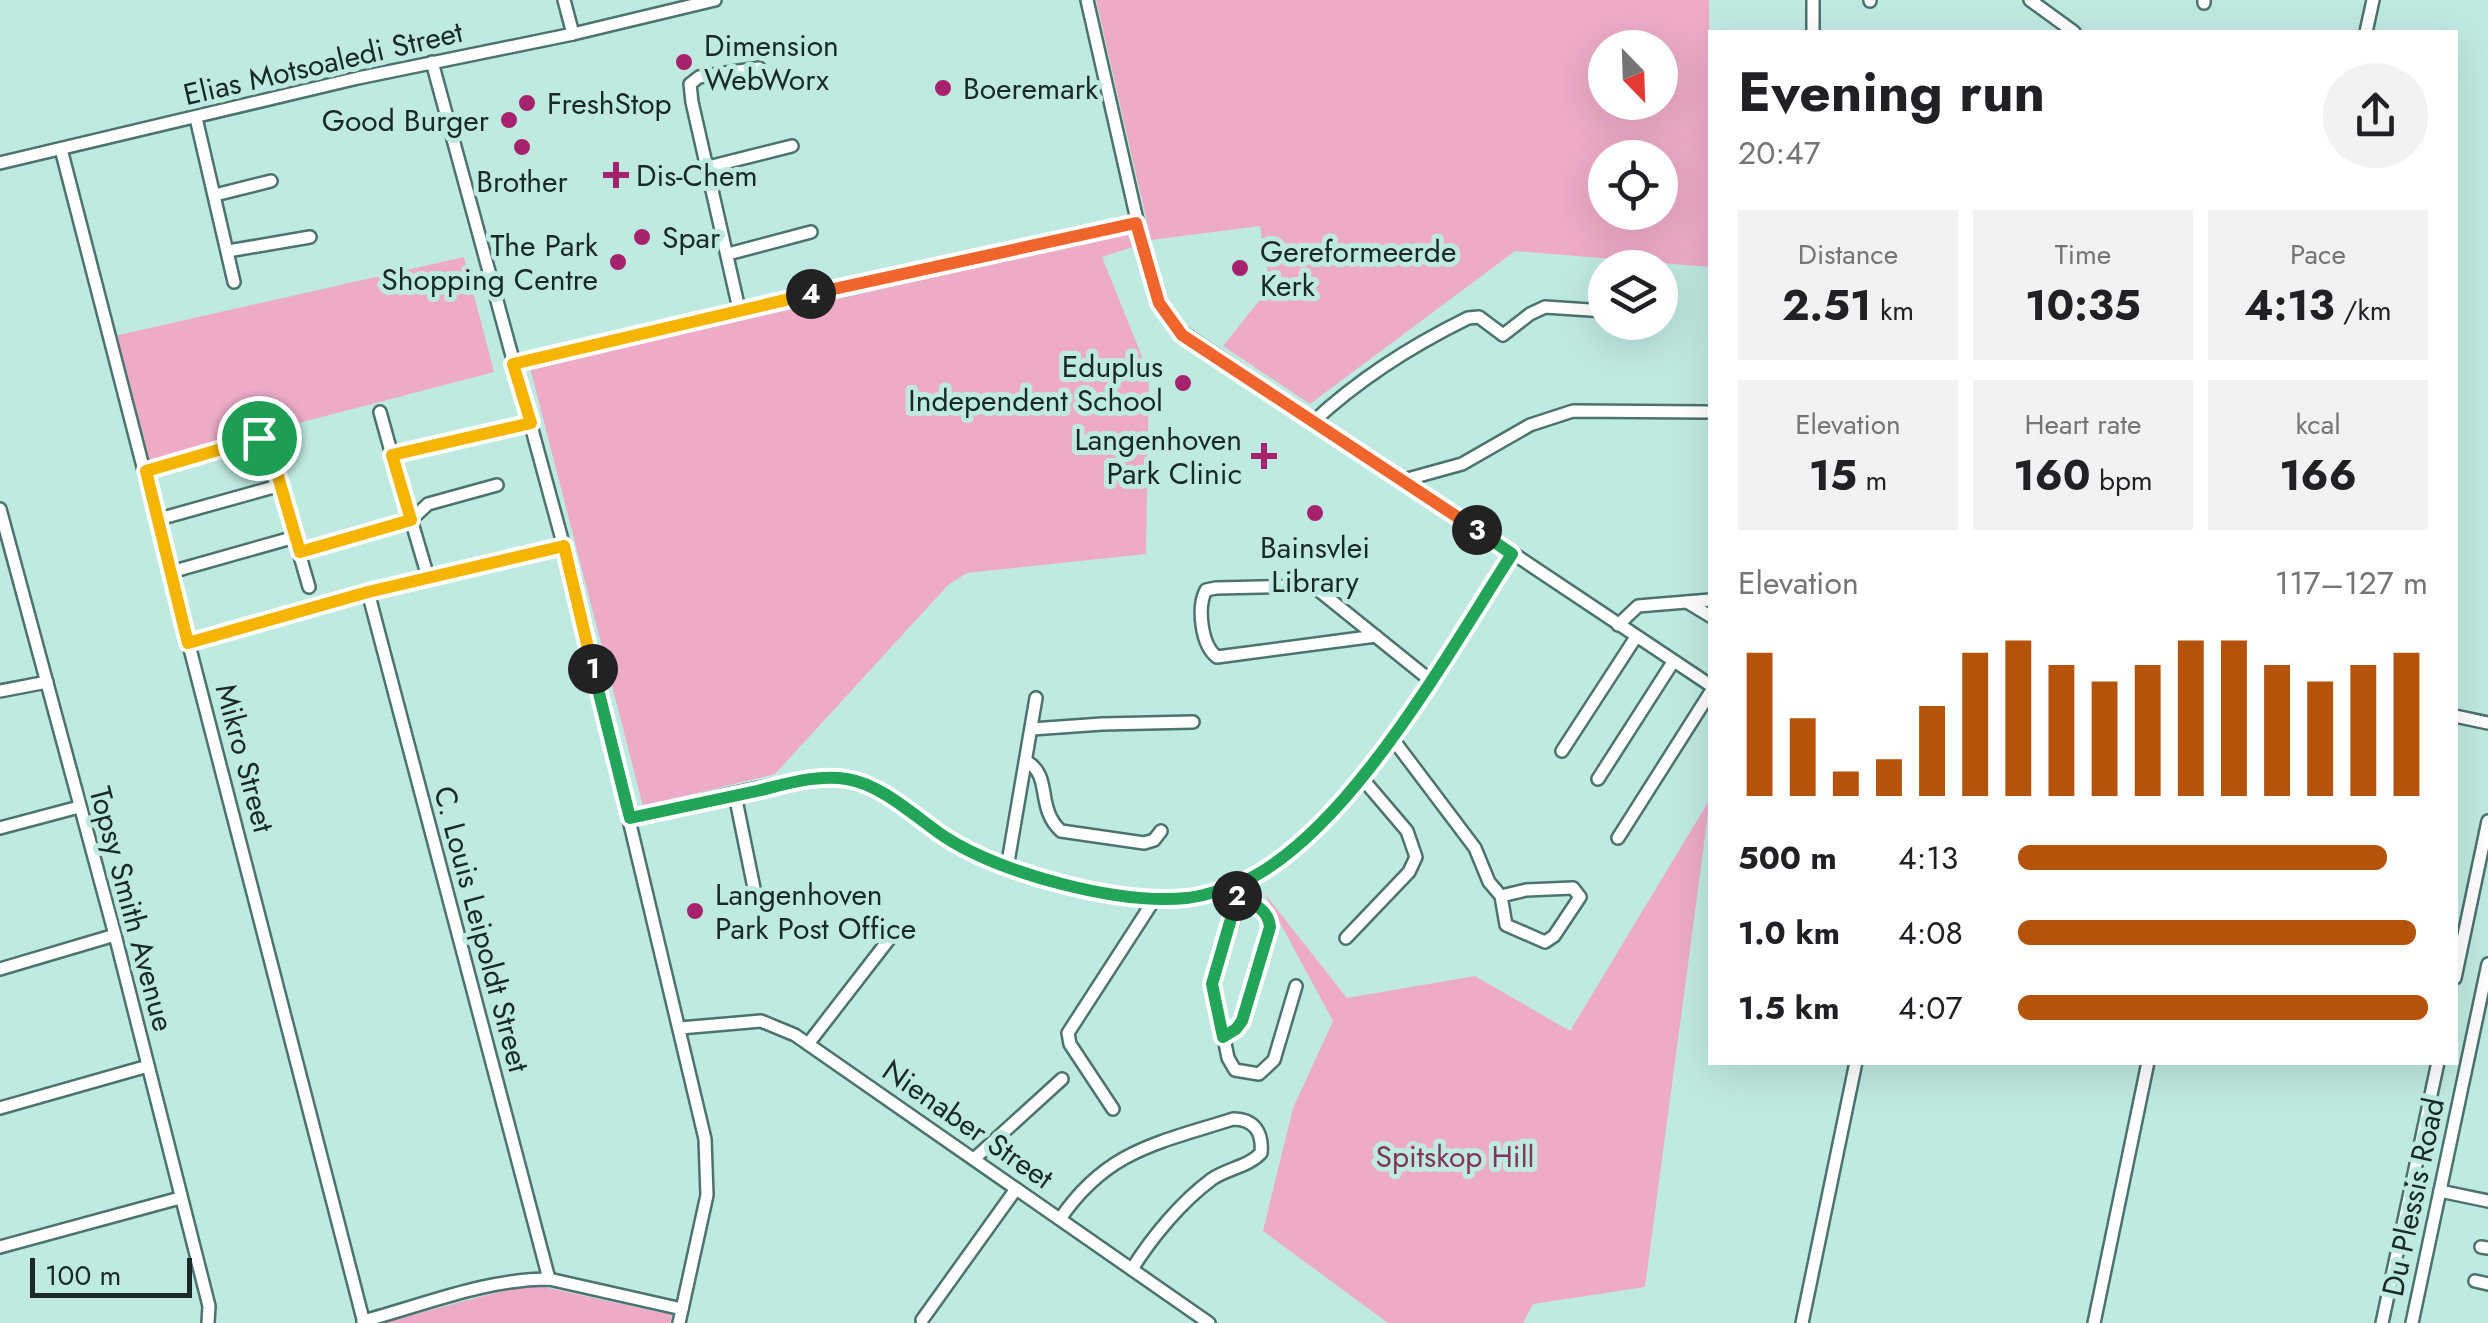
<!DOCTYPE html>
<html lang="en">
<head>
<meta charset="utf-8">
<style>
	body { margin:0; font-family:Jost,sans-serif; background:#f2f2f2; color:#202124; height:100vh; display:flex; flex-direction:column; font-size:38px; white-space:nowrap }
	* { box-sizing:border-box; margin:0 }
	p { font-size:32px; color:#757577 }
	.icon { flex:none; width:55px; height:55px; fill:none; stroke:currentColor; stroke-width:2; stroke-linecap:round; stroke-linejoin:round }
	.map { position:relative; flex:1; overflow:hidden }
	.side { position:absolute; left:1708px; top:30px; width:750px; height:1035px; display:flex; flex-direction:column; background:#fff; border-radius:0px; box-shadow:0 10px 40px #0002 }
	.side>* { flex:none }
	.needle { width:65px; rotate:157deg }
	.buttons { position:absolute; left:1588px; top:30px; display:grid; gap:20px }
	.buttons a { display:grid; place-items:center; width:90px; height:90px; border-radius:50%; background:#fff; box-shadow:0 10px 40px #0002; font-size:50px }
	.scale { position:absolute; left:30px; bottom:25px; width:162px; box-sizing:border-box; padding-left:10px; border:5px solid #182926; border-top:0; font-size:28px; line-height:35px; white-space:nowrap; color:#182926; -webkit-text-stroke:8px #bfeae2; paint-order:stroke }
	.pin { position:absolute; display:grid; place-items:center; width:85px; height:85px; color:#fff; margin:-42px; border:5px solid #fff; border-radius:50%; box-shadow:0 2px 10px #0007 }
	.km { position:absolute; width:50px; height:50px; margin:-25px; border-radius:50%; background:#222; color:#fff; font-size:28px; line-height:50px; text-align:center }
	.round { display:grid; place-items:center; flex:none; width:105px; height:105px; border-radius:52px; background:#f2f2f2 }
	.overview { display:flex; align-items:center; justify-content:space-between; height:170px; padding:0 30px }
	h1 { font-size:55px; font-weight:700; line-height:75px }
	.stats { display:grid; grid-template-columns:repeat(3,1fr); gap:15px; height:170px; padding:10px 30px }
	.stats div { display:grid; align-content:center; border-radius:0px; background:#f2f2f2; text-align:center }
	.stats b { font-size:42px; font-weight:700 }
	.stats small { font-size:28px; font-weight:400 }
	.stats p { font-size:28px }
	.chart { height:280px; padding:20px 30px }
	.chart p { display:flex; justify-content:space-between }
	.chart svg { width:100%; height:180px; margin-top:10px; stroke:#b45309; stroke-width:6 }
	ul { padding:0 30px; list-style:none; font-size:32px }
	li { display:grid; grid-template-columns:160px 120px 1fr; align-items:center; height:75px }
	li i { height:25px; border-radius:12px; background:#b45309 }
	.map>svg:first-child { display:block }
	.green { fill:#edabc8; fill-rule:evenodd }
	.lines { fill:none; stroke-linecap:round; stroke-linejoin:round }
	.minor-casing { stroke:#4c736d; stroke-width:16 }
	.minor { stroke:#fff; stroke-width:11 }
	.split-1-casing { stroke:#fff; stroke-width:20 }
	.split-2-casing { stroke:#fff; stroke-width:20 }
	.split-3-casing { stroke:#fff; stroke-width:20 }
	.split-4-casing { stroke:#fff; stroke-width:20 }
	.split-5-casing { stroke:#fff; stroke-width:20 }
	.split-1 { stroke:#f5b400; stroke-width:12 }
	.split-2 { stroke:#22a559; stroke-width:12 }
	.split-3 { stroke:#22a559; stroke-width:12 }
	.split-4 { stroke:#f0652b; stroke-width:12 }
	.split-5 { stroke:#f5b400; stroke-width:12 }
	.poi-dot { fill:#a6226d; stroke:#bfeae2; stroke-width:4 }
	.labels { text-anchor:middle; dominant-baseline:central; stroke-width:10; stroke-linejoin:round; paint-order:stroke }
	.poi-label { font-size:30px; fill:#182926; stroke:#bfeae2; text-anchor:start }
	.street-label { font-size:30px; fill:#182926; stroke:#bfeae2 }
	.park-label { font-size:30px; fill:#82355c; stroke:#bfeae2 }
</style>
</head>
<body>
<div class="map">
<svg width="2488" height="1323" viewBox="0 0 2488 1323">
	<rect width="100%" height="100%" fill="#bfeae2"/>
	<g class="green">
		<path d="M1096,0H1709L1710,267L1515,251L1310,404L1223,346L1270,287L1260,226L1151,240ZM1605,48H1660V102H1605ZM1605,158H1660V212H1605Z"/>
		<polygon points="1127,234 1133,247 1102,257 1149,374 1146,554 967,573 949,584 775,774 643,806 530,368"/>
		<polygon points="464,257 494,372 146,463 114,336"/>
		<polygon points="1710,799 1645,1287 1533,1304 1523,1323 1388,1323 1263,1231 1293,1108 1333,1021 1264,893 1347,998 1475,976 1570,1031"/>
		<polygon points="521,1286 544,1287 672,1315 670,1323 381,1323"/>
	</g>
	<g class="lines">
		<defs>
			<g id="minor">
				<polyline points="564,0 573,34"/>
				<polyline points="1087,0 1150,277 1159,303 1174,327 1710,685"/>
				<polyline points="1813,0 1813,32"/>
				<polyline points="2030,0 2074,32"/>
				<polyline points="1870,1 1870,0"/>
				<polyline points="2204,3 2204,0"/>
				<polyline points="2366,32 2373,0"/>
				<polyline points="432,62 564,547 705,1139 707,1195 679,1323"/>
				<polyline points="196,118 234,282"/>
				<path d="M61,149C164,540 261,932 364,1323"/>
				<polyline points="0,163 358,78 573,34 715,0"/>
				<polyline points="708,167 792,146"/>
				<polyline points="215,195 271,181"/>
				<polyline points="228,251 310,237"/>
				<polyline points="728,254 811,232"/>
				<polyline points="739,309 692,102 690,84 699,77 759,68"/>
				<polyline points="513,364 739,309 1136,223"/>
				<polyline points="380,412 392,455 531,423"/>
				<path d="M1313,422C1360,378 1411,346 1468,318L1479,317L1503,335L1530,314L1545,307L1605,311"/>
				<polyline points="392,455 428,577"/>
				<polyline points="146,471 249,440 266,439 309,587"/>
				<polyline points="1404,480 1462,464 1530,425 1573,411 1707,412"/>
				<polyline points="0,509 115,935 209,1306 208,1323"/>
				<polyline points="159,519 281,485"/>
				<polyline points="300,552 411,520 428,504 497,485"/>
				<polyline points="171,572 295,537"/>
				<polyline points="368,592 549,1279"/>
				<polyline points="1687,602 1710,616"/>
				<polyline points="1618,625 1638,606 1710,600"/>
				<path d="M1376,636L1217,657C1201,645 1197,607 1206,590L1216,588L1311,586L1317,589L1430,680"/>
				<polyline points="188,643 368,592 564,547"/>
				<polyline points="0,691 47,682"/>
				<polyline points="2455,716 2488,723"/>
				<polyline points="1032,729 1102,724 1193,722"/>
				<polyline points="1392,738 1475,848 1489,882 1501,896 1506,925 1545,942 1554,936 1580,897 1573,888 1526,890 1501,896"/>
				<polyline points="1562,751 1636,637"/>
				<path d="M1026,761C1053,776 1035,807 1061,831L1144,843L1154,840L1161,831"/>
				<polyline points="1598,779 1673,662"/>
				<polyline points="735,795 755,893"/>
				<path d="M630,818C676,808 814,769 853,780C906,795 944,846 996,864C1046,883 1136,904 1189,898C1213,895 1241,886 1261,874C1280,862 1297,845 1313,830C1394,751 1451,648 1512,554"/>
				<polyline points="0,828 79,807"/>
				<polyline points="1618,838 1710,693"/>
				<polyline points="1007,868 1036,698"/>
				<polyline points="1238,884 1233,919 1213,983 1228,1058 1235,1070 1259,1074 1274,1060 1296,986"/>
				<polyline points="1346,938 1409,872 1416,857 1407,831 1361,777"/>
				<polyline points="0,969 115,935"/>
				<polyline points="2455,978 2488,821"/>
				<polyline points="680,1028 761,1021 795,1035 1209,1323"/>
				<path d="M1223,1037L1237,1029L1242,1021L1270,927C1267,908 1254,904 1237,898"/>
				<polyline points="808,1044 890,938"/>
				<polyline points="0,1108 148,1066"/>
				<polyline points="1113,1109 1070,1044 1068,1033 1156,897"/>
				<polyline points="974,1159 1062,1079"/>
				<polyline points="2440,1191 2488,1201"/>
				<path d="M1060,1219C1107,1150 1158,1143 1233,1119C1254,1119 1263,1132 1261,1153C1248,1167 1228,1168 1212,1179C1181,1202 1152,1237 1132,1269"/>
				<polyline points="0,1247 180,1198"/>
				<polyline points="2481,1247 2488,1248"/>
				<polyline points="2475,1281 2488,1284"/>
				<polyline points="922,1320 1016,1189"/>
				<path d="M363,1321C424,1305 485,1279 549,1279L682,1309"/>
				<polyline points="1802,1323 1856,1062"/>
				<polyline points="2094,1323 2148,1062"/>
				<polyline points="2382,1323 2438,1062"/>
				<polyline points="2412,1323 2488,964"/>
			</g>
		</defs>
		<use href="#minor" class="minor-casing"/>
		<use href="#minor" class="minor"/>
	</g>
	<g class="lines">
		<defs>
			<polyline id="split-1" points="259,438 146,471 188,643 368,592 564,546 593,669"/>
			<path id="split-2" d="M593,669L630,818C672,809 714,800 757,791C786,784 817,774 847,779C883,785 915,817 945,837C1002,874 1119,905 1187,898C1204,896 1222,890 1238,884L1237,896"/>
			<path id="split-3" d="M1237,896V898L1212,984L1223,1037L1236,1029L1242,1021L1270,927C1268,908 1253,904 1237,898L1238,884C1346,839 1449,651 1512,554L1477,530"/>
			<polyline id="split-4" points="811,294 1136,223 1159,303 1182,335 1477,530"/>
			<polyline id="split-5" points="259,438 268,442 300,552 411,520 392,455 531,423 513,364 811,294"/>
		</defs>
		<use href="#split-1" class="split-1-casing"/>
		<use href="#split-2" class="split-2-casing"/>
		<use href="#split-3" class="split-3-casing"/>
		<use href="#split-4" class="split-4-casing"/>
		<use href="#split-5" class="split-5-casing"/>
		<use href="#split-1" class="split-1"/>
		<use href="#split-2" class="split-2"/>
		<use href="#split-3" class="split-3"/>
		<use href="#split-4" class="split-4"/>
		<use href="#split-5" class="split-5"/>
	</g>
	<g class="poi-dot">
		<circle cx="684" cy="62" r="10"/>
		<circle cx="943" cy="88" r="10"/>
		<circle cx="527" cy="103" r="10"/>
		<circle cx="509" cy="120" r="10"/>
		<circle cx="522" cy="147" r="10"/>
		<path d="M611 160h10v10h10v10h-10v10h-10v-10h-10v-10h10z"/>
		<circle cx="642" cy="237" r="10"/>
		<circle cx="618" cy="262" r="10"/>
		<circle cx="1240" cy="268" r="10"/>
		<circle cx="1183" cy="383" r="10"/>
		<path d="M1259 441h10v10h10v10h-10v10h-10v-10h-10v-10h10z"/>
		<circle cx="1315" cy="513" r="10"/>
		<circle cx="695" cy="911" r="10"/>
	</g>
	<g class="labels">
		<g class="poi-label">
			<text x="704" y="45">Dimension<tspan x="704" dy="34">WebWorx</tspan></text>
			<text x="963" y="88">Boeremark</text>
			<text x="547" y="103">FreshStop</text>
			<text x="489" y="120" text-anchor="end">Good Burger</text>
			<text x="636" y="175">Dis-Chem</text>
			<text x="522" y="181" text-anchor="middle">Brother</text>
			<text x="662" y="237">Spar</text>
			<text x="598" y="245" text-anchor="end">The Park<tspan x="598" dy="34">Shopping Centre</tspan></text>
			<text x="1260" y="251">Gereformeerde<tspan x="1260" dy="34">Kerk</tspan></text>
			<text x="1163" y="366" text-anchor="end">Eduplus<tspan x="1163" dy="34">Independent School</tspan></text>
			<text x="1242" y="439" text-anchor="end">Langenhoven<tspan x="1242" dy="34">Park Clinic</tspan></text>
			<text x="1315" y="547" text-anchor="middle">Bainsvlei<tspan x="1315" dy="34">Library</tspan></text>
			<text x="715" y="894">Langenhoven<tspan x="715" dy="34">Park Post Office</tspan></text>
		</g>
		<g class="street-label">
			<text transform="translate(323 63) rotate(-13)">Elias Motsoaledi Street</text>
			<text transform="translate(245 758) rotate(75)">Mikro Street</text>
			<text transform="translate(132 909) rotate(75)">Topsy Smith Avenue</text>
			<text transform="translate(482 929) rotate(75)">C. Louis Leipoldt Street</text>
			<text transform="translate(968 1124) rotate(35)">Nienaber Street</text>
			<text transform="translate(2413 1197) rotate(-78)">Du Plessis Road</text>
		</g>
		<g class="park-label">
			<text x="1455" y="1156">Spitskop Hill</text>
		</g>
	</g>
</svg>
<div class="buttons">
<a><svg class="needle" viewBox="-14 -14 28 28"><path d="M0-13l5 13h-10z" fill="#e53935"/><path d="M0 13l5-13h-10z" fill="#757577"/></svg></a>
<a><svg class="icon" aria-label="locate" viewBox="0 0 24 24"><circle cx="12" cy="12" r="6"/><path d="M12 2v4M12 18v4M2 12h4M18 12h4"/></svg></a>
<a><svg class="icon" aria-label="layers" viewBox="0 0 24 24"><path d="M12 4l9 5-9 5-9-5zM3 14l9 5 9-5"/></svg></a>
</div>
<div class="scale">100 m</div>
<div class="pin" style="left:259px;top:438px;background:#1e9e55"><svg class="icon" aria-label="arrive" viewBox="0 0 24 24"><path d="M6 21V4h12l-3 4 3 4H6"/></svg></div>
<b class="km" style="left:593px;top:669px">1</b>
<b class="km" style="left:1237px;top:896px">2</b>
<b class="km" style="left:1477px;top:530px">3</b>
<b class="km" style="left:811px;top:294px">4</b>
<section class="side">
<div class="overview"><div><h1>Evening run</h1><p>20:47</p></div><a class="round"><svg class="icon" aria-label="share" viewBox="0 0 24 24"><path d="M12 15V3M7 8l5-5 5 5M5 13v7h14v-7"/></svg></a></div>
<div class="stats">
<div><p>Distance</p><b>2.51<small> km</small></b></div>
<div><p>Time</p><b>10:35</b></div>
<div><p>Pace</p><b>4:13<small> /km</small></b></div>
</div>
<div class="stats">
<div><p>Elevation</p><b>15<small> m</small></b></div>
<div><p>Heart rate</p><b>160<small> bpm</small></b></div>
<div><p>kcal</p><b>166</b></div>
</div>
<div class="chart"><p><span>Elevation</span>117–127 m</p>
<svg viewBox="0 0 160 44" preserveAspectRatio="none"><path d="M5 44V9M15 44V25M25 44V38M35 44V35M45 44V22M55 44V9M65 44V6M75 44V12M85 44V16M95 44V12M105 44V6M115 44V6M125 44V12M135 44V16M145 44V12M155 44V9"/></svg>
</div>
<ul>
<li><b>500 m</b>4:13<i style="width:90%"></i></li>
<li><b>1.0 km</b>4:08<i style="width:97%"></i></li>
<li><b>1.5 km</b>4:07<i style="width:100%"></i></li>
</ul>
</section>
</div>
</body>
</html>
